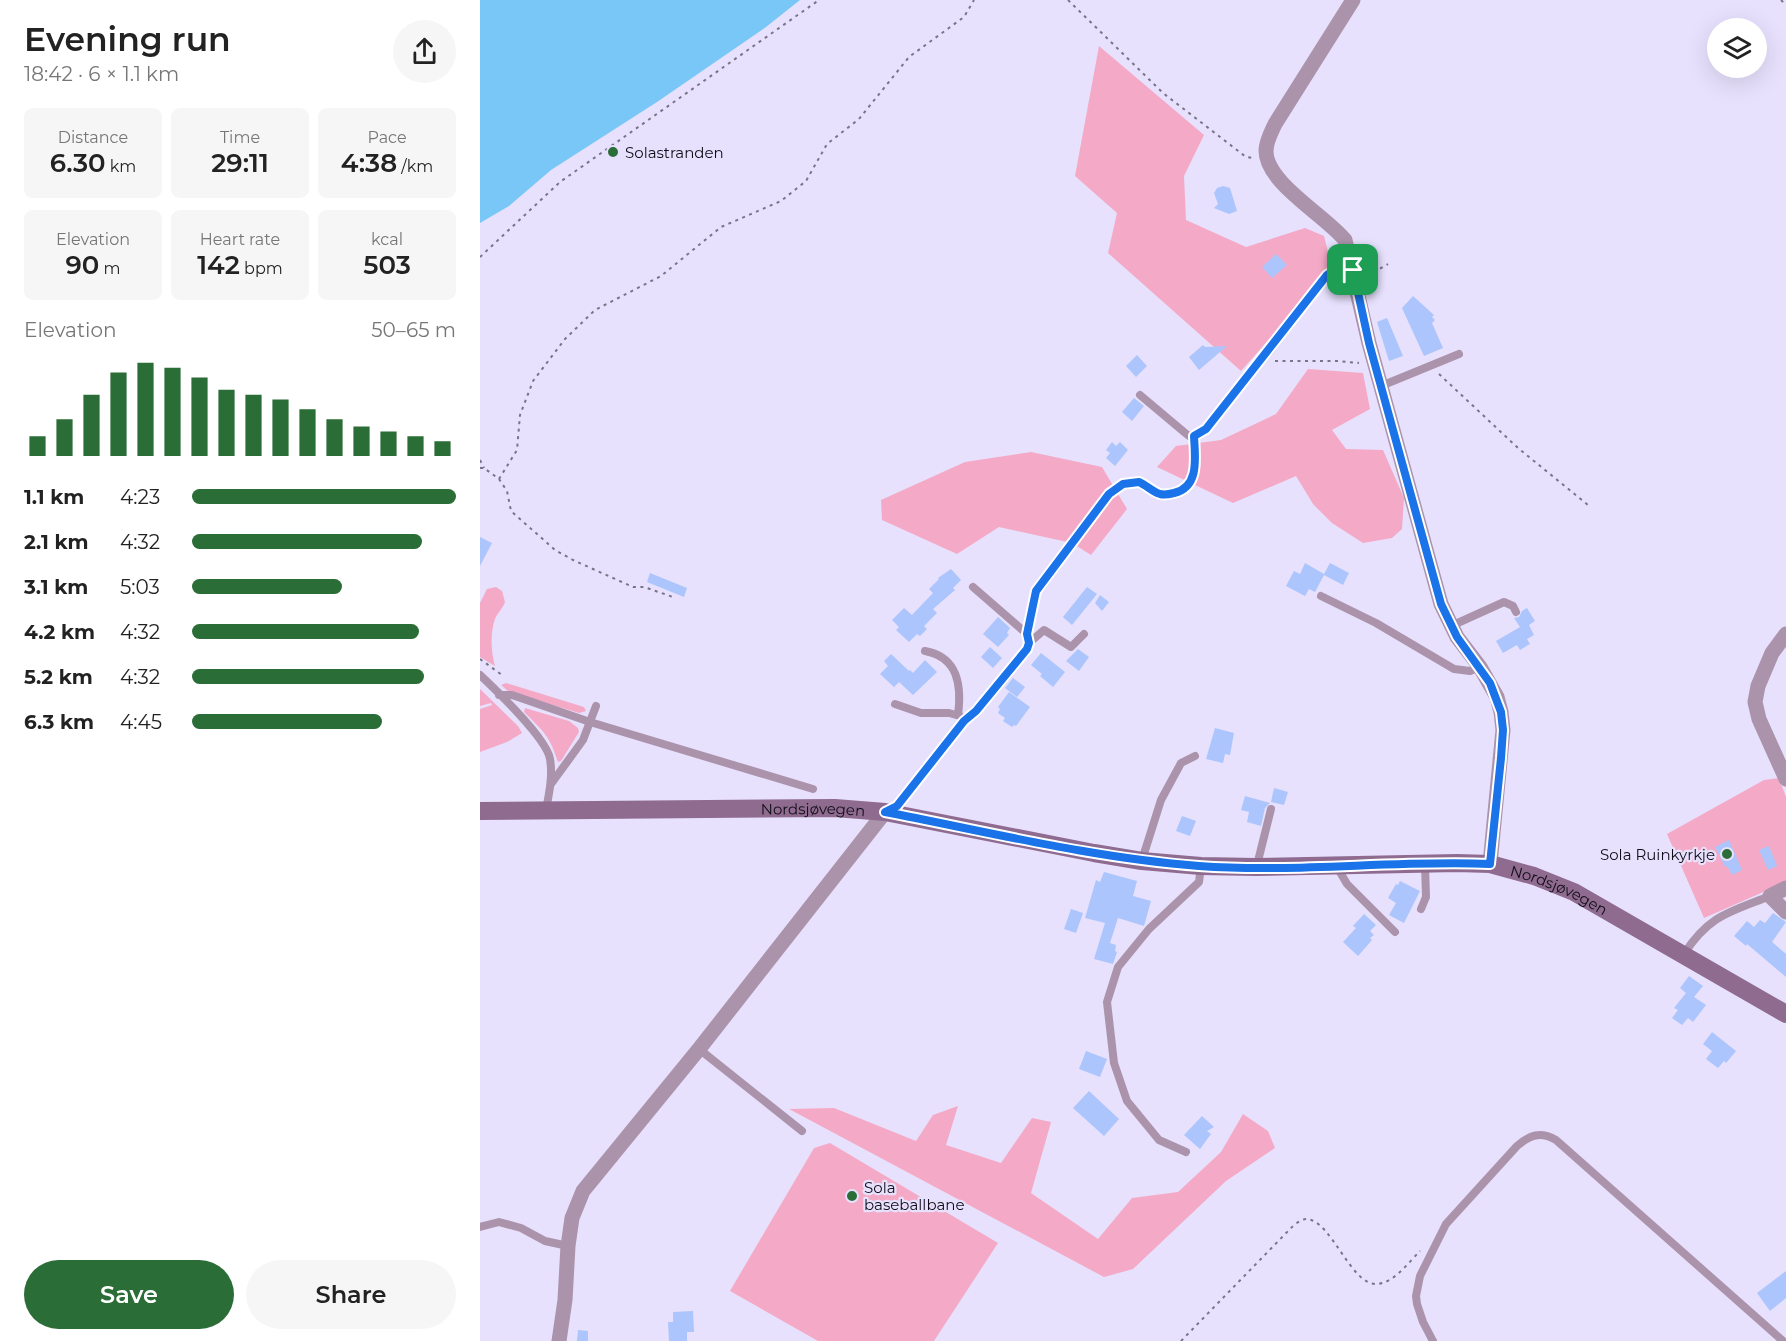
<!DOCTYPE html>
<html lang="en">
<head>
<meta charset="utf-8">
<style>
	body { margin:0; font-family:Montserrat,sans-serif; background:#f6f6f6; color:#222; height:100vh; display:flex; flex-direction:column; font-size:22px; white-space:nowrap }
	* { box-sizing:border-box; margin:0 }
	p { font-size:20px; color:#767676 }
	.icon { flex:none; width:33px; height:33px; fill:none; stroke:currentColor; stroke-width:2; stroke-linecap:round; stroke-linejoin:round }
	.map { position:relative; flex:1; overflow:hidden }
	.panel { display:flex; flex-direction:column; background:#fff; width:480px }
	.panel>* { flex:none }
	.buttons { position:absolute; left:1227px; top:18px; display:grid; gap:12px }
	.buttons a { display:grid; place-items:center; width:60px; height:60px; border-radius:50%; background:#fff; box-shadow:0 6px 24px #0002; font-size:30px }
	.pin { position:absolute; display:grid; place-items:center; width:51px; height:51px; color:#fff; margin:-26px; border-radius:12px; box-shadow:0 3px 9px #0006 }
	.round { display:grid; place-items:center; flex:none; width:63px; height:63px; border-radius:32px; background:#f6f6f6 }
	.headline { display:flex; align-items:center; justify-content:space-between; height:102px; padding:0 24px }
	h1 { font-size:33px; font-weight:600; line-height:45px }
	.metrics { display:grid; grid-template-columns:repeat(3,1fr); gap:9px; height:102px; padding:6px 24px }
	.metrics div { display:grid; align-content:center; border-radius:9px; background:#f6f6f6; text-align:center }
	.metrics b { font-size:26px; font-weight:600 }
	.metrics small { font-size:16px; font-weight:400 }
	.metrics p { font-size:16px }
	.chart { height:168px; padding:12px 24px }
	.chart p { display:flex; justify-content:space-between }
	.chart svg { width:100%; height:108px; margin-top:6px; stroke:#2b6d37; stroke-width:6 }
	.button { display:flex; gap:12px; margin-top:auto; padding:12px 24px }
	.button a { flex:1; height:69px; border-radius:36px; background:#2b6d37; color:#fff; font-size:24px; font-weight:600; line-height:69px; text-align:center }
	.button a+a { background:#f6f6f6; color:#222 }
	ul { padding:0 24px; list-style:none; font-size:20px }
	li { display:grid; grid-template-columns:96px 72px 1fr; align-items:center; height:45px }
	li i { height:15px; border-radius:8px; background:#2b6d37 }
	main { display:flex; flex:1; min-height:0 }
	.map>svg:first-child { display:block }
	.green { fill:#f4aac6 }
	.water { fill:#78c7f6 }
	.building { fill:#acc5fc }
	.lines { fill:none; stroke-linecap:round; stroke-linejoin:round }
	.path { stroke:#797487; stroke-width:2; stroke-dasharray:3 4.5; stroke-linecap:butt }
	.lane { stroke:#ac93ac; stroke-width:8 }
	.street { stroke:#ac93ac; stroke-width:15 }
	.secondary { stroke:#8f6b90; stroke-width:18 }
	.route-casing { stroke:#fff; stroke-width:12 }
	.route { stroke:#1a73e8; stroke-width:8 }
	.poi-dot { fill:#2b6d37; stroke:#e7e1fd; stroke-width:2 }
	.labels { text-anchor:middle; dominant-baseline:central; stroke-width:4.5; stroke-linejoin:round; paint-order:stroke }
	.poi-label { font-size:15px; fill:#110e18; stroke:#e7e1fd; text-anchor:start }
	.street-label { font-size:15px; fill:#110e18; stroke:#e7e1fd }
</style>
</head>
<body>
<main>
<section class="panel">
<div class="headline"><div><h1>Evening run</h1><p>18:42 · 6 × 1.1 km</p></div><a class="round"><svg class="icon" aria-label="share" viewBox="0 0 24 24"><path d="M12 15V3M7 8l5-5 5 5M5 13v7h14v-7"/></svg></a></div>
<div class="metrics">
<div><p>Distance</p><b>6.30<small> km</small></b></div>
<div><p>Time</p><b>29:11</b></div>
<div><p>Pace</p><b>4:38<small> /km</small></b></div>
</div>
<div class="metrics">
<div><p>Elevation</p><b>90<small> m</small></b></div>
<div><p>Heart rate</p><b>142<small> bpm</small></b></div>
<div><p>kcal</p><b>503</b></div>
</div>
<div class="chart"><p><span>Elevation</span>50–65 m</p>
<svg viewBox="0 0 160 44" preserveAspectRatio="none"><path d="M5 44V36M15 44V29M25 44V19M35 44V10M45 44V6M55 44V8M65 44V12M75 44V17M85 44V19M95 44V21M105 44V25M115 44V29M125 44V32M135 44V34M145 44V36M155 44V38"/></svg>
</div>
<ul>
<li><b>1.1 km</b>4:23<i style="width:100%"></i></li>
<li><b>2.1 km</b>4:32<i style="width:87%"></i></li>
<li><b>3.1 km</b>5:03<i style="width:57%"></i></li>
<li><b>4.2 km</b>4:32<i style="width:86%"></i></li>
<li><b>5.2 km</b>4:32<i style="width:88%"></i></li>
<li><b>6.3 km</b>4:45<i style="width:72%"></i></li>
</ul>
<div class="button"><a>Save</a><a>Share</a></div>
</section>
<div class="map">
<svg width="1306" height="1341" viewBox="0 0 1306 1341">
	<rect width="100%" height="100%" fill="#e7e1fd"/>
	<g class="green">
		<polygon points="619,46 724,135 704,176 706,220 766,247 825,228 844,236 852,268 761,371 628,253 637,213 595,176"/>
		<polygon points="828,369 883,373 890,409 852,430 866,449 903,450 924,498 922,529 912,538 883,543 852,523 833,504 816,476 753,503 677,467 696,446 741,440 796,414"/>
		<polygon points="551,452 622,467 647,509 611,555 592,543 519,527 477,554 402,520 401,500 485,462"/>
		<path d="M16,587L22,591L25,602C23,608 18,612 15,619C10,633 11,652 15,666L0,657V603L7,589Z"/>
		<polygon points="26,683 104,707 106,711 99,713 29,692 21,685"/>
		<polygon points="0,689 38,726 42,733 27,742 0,752 0,709 12,705 11,703 0,706"/>
		<path d="M45,708L89,721L98,728L99,732L81,761L78,762C69,735 64,732 44,712Z"/>
		<polygon points="1299,778 1306,797 1306,882 1224,918 1187,834 1284,780"/>
		<polygon points="478,1106 466,1145 521,1163 552,1118 571,1122 551,1193 618,1239 652,1198 698,1192 741,1152 763,1114 788,1131 795,1148 746,1181 653,1269 624,1277 309,1109 354,1108 436,1141 453,1115"/>
		<polygon points="350,1143 518,1243 454,1341 338,1341 250,1291 334,1148"/>
	</g>
	<polygon class="water" points="0,0 320,0 286,27 177,102 71,170 29,206 0,223"/>
	<g class="building">
		<polygon points="743,186 750,188 757,211 749,214 734,208 738,204 734,193 737,188"/>
		<polygon points="796,254 807,265 792,278 782,267"/>
		<polygon points="933,296 954,315 952,317 955,320 952,323 963,348 944,356 922,308"/>
		<polygon points="907,318 923,356 909,361 897,322"/>
		<polygon points="723,345 725,347 747,346 719,370 709,357"/>
		<polygon points="657,355 667,366 656,377 646,366"/>
		<polygon points="654,398 664,406 652,421 642,412"/>
		<polygon points="632,442 636,446 640,442 648,450 635,466 626,458 630,453 626,450"/>
		<polygon points="0,537 12,543 0,566"/>
		<polygon points="825,563 844,574 850,563 869,573 863,585 844,575 835,592 829,589 825,596 806,586 814,571 820,574"/>
		<polygon points="471,569 481,580 473,588 475,590 453,609 457,613 444,626 447,629 440,636 437,634 429,642 416,630 419,627 412,620 424,608 432,615 453,593 449,589 459,579 458,578"/>
		<polygon points="170,573 207,588 204,597 167,582"/>
		<polygon points="607,587 617,594 592,625 583,617"/>
		<polygon points="620,595 629,602 622,611 615,603"/>
		<polygon points="1047,608 1055,621 1049,625 1054,635 1047,639 1050,644 1040,650 1037,645 1023,653 1016,641 1040,627 1034,618 1039,617 1042,611"/>
		<polygon points="518,617 530,628 527,633 529,635 518,647 503,634"/>
		<polygon points="510,647 522,658 513,668 501,657"/>
		<polygon points="598,649 609,657 599,671 586,661"/>
		<polygon points="561,653 585,672 573,687 560,676 562,674 551,665"/>
		<polygon points="411,654 429,671 430,670 433,673 445,660 457,672 433,695 419,682 414,687 400,674 408,666 404,661"/>
		<polygon points="533,678 545,687 537,697 525,688"/>
		<polygon points="529,692 550,707 536,726 534,725 532,727 523,721 525,718 518,713 520,709 518,707"/>
		<polygon points="735,728 754,733 750,755 745,754 743,763 726,759"/>
		<polygon points="794,788 808,792 804,805 791,802"/>
		<polygon points="765,796 790,803 785,808 781,826 767,822 769,812 761,810"/>
		<polygon points="702,816 716,821 710,836 696,831"/>
		<polygon points="1249,840 1262,870 1252,875 1247,866 1245,867 1235,847"/>
		<polygon points="1289,846 1297,866 1288,870 1279,850"/>
		<polygon points="624,872 657,881 653,896 671,901 664,926 638,918 630,943 636,945 635,951 637,952 633,964 614,959 625,923 605,918 616,880 620,882"/>
		<polygon points="920,881 940,891 924,923 909,915 916,903 908,898 916,884 918,885"/>
		<polygon points="591,909 603,913 596,933 584,929"/>
		<polygon points="1293,913 1306,922 1292,942 1306,954 1306,977 1267,944 1266,946 1254,936 1267,921 1274,927 1280,920 1285,923"/>
		<polygon points="884,914 896,925 890,931 894,935 890,938 892,940 878,956 863,942 876,928 873,926"/>
		<polygon points="1209,976 1223,986 1214,997 1226,1005 1213,1022 1208,1018 1202,1025 1192,1018 1198,1010 1194,1008 1206,993 1200,988"/>
		<polygon points="1232,1032 1256,1051 1246,1063 1244,1061 1238,1068 1226,1059 1232,1051 1223,1044"/>
		<polygon points="606,1051 627,1059 620,1077 599,1069"/>
		<polygon points="609,1091 639,1119 624,1136 593,1108"/>
		<polygon points="722,1116 734,1127 727,1131 731,1134 720,1149 704,1135"/>
		<polygon points="1306,1271 1306,1298 1290,1311 1277,1293"/>
		<polygon points="213,1311 214,1332 207,1332 207,1341 189,1341 188,1322 193,1322 193,1312"/>
		<polygon points="98,1330 108,1331 108,1341 97,1341"/>
	</g>
	<g class="lines">
		<g class="path">
			<polyline points="588,0 683,93 766,157 773,158"/>
			<polyline points="1301,0 1306,5"/>
			<polyline points="0,257 80,182 339,0"/>
			<polyline points="887,276 908,264"/>
			<polyline points="795,361 858,361 879,363"/>
			<polyline points="959,374 1038,448 1108,505"/>
			<polyline points="0,460 4,468"/>
			<polyline points="0,468 4,468 19,479 27,491 31,511 75,550 93,560 153,587 164,587 193,597"/>
			<polyline points="19,479 37,450 40,415 53,381 85,339 115,310 181,276 241,227 301,201 326,181 347,144 379,119 429,57 484,17 494,0"/>
			<polyline points="550,622 557,591 629,493 643,484 651,483"/>
			<polyline points="0,659 22,675"/>
			<path d="M701,1341L811,1228C815,1224 821,1219 827,1219C852,1221 871,1286 897,1284C914,1283 929,1262 940,1251"/>
		</g>
		<g class="lane">
			<polyline points="901,386 979,354"/>
			<polyline points="660,395 704,432 709,436 719,435 789,352 847,275 853,271 873,270"/>
			<path d="M659,482C666,485 673,492 680,494C684,495 690,494 694,493C720,487 715,457 714,436"/>
			<polyline points="841,596 896,623 974,669 990,671 1000,667"/>
			<polyline points="971,626 1024,602 1033,606 1036,612"/>
			<polyline points="549,643 564,630 591,647 604,634"/>
			<path d="M445,651C478,657 482,685 478,715"/>
			<path d="M0,675C17,691 67,739 70,759C73,776 69,794 66,810"/>
			<polyline points="19,695 32,695 110,722 333,789"/>
			<polyline points="415,704 441,713 469,713 480,716"/>
			<polyline points="71,784 103,740 116,706"/>
			<path d="M409,810L417,806L484,721C503,706 540,665 549,643L547,634L493,587"/>
			<polyline points="662,860 681,800 701,763 715,756"/>
			<polyline points="777,865 791,809"/>
			<polyline points="857,867 867,884 915,932"/>
			<polyline points="941,909 946,897 945,865"/>
			<path d="M1204,954C1229,915 1250,912 1290,896"/>
			<polyline points="219,1049 322,1131"/>
			<polyline points="706,1152 679,1140 647,1101 634,1063 627,1002 638,967 669,929 719,882 721,866"/>
			<polyline points="0,1227 19,1222 41,1228 65,1241 88,1246"/>
			<path d="M953,1341L943,1322L937,1304L936,1296L940,1276L966,1224L1037,1146C1050,1135 1060,1131 1076,1140L1303,1341"/>
		</g>
		<g class="street">
			<path d="M873,0L795,124C791,133 786,141 786,151C786,183 846,216 865,240L889,343L961,604L977,637L1000,667L1017,697L1021,712L1023,730L1010,864"/>
			<polyline points="1306,634 1292,653 1278,686 1275,702 1279,719 1306,779"/>
			<polyline points="1306,888 1290,896 1306,912"/>
			<polyline points="79,1341 85,1300 88,1246 92,1218 103,1191 219,1049 405,812"/>
		</g>
		<path class="secondary" id="s1" d="M0,811L355,808L405,812L614,853L662,861L721,866L776,867L977,863L1010,864L1054,876L1094,892L1306,1014"/>
	</g>
	<g class="lines">
		<defs>
			<path id="route" d="M860,270H873L889,343L961,604L977,637L1010,683L1021,712L1023,730L1021,758L1010,864C913,860 816,873 719,866C613,858 509,832 405,812L417,806L484,721L496,711L547,649L549,643L547,634L556,591L629,494L643,484L659,482C666,485 673,492 680,494C684,495 690,494 694,493C720,487 715,457 714,436L726,429L847,275L853,271Z"/>
		</defs>
		<use href="#route" class="route-casing"/>
		<use href="#route" class="route"/>
	</g>
	<g class="poi-dot">
		<circle cx="133" cy="152" r="6"/>
		<circle cx="1247" cy="854" r="6"/>
		<circle cx="372" cy="1196" r="6"/>
	</g>
	<g class="labels">
		<g class="poi-label">
			<text x="145" y="152">Solastranden</text>
			<text x="1235" y="854" text-anchor="end">Sola Ruinkyrkje</text>
			<text x="384" y="1187">Sola<tspan x="384" dy="17">baseballbane</tspan></text>
		</g>
		<g class="street-label">
			<text stroke="none"><textPath href="#s1" startOffset="333">Nordsjøvegen</textPath></text>
			<text stroke="none"><textPath href="#s1" startOffset="1089">Nordsjøvegen</textPath></text>
		</g>
	</g>
</svg>
<div class="buttons">
<a><svg class="icon" aria-label="layers" viewBox="0 0 24 24"><path d="M12 4l9 5-9 5-9-5zM3 14l9 5 9-5"/></svg></a>
</div>
<div class="pin" style="left:873px;top:270px;background:#1e9e55"><svg class="icon" aria-label="arrive" viewBox="0 0 24 24"><path d="M6 21V4h12l-3 4 3 4H6"/></svg></div>
</div>
</main>
</body>
</html>
